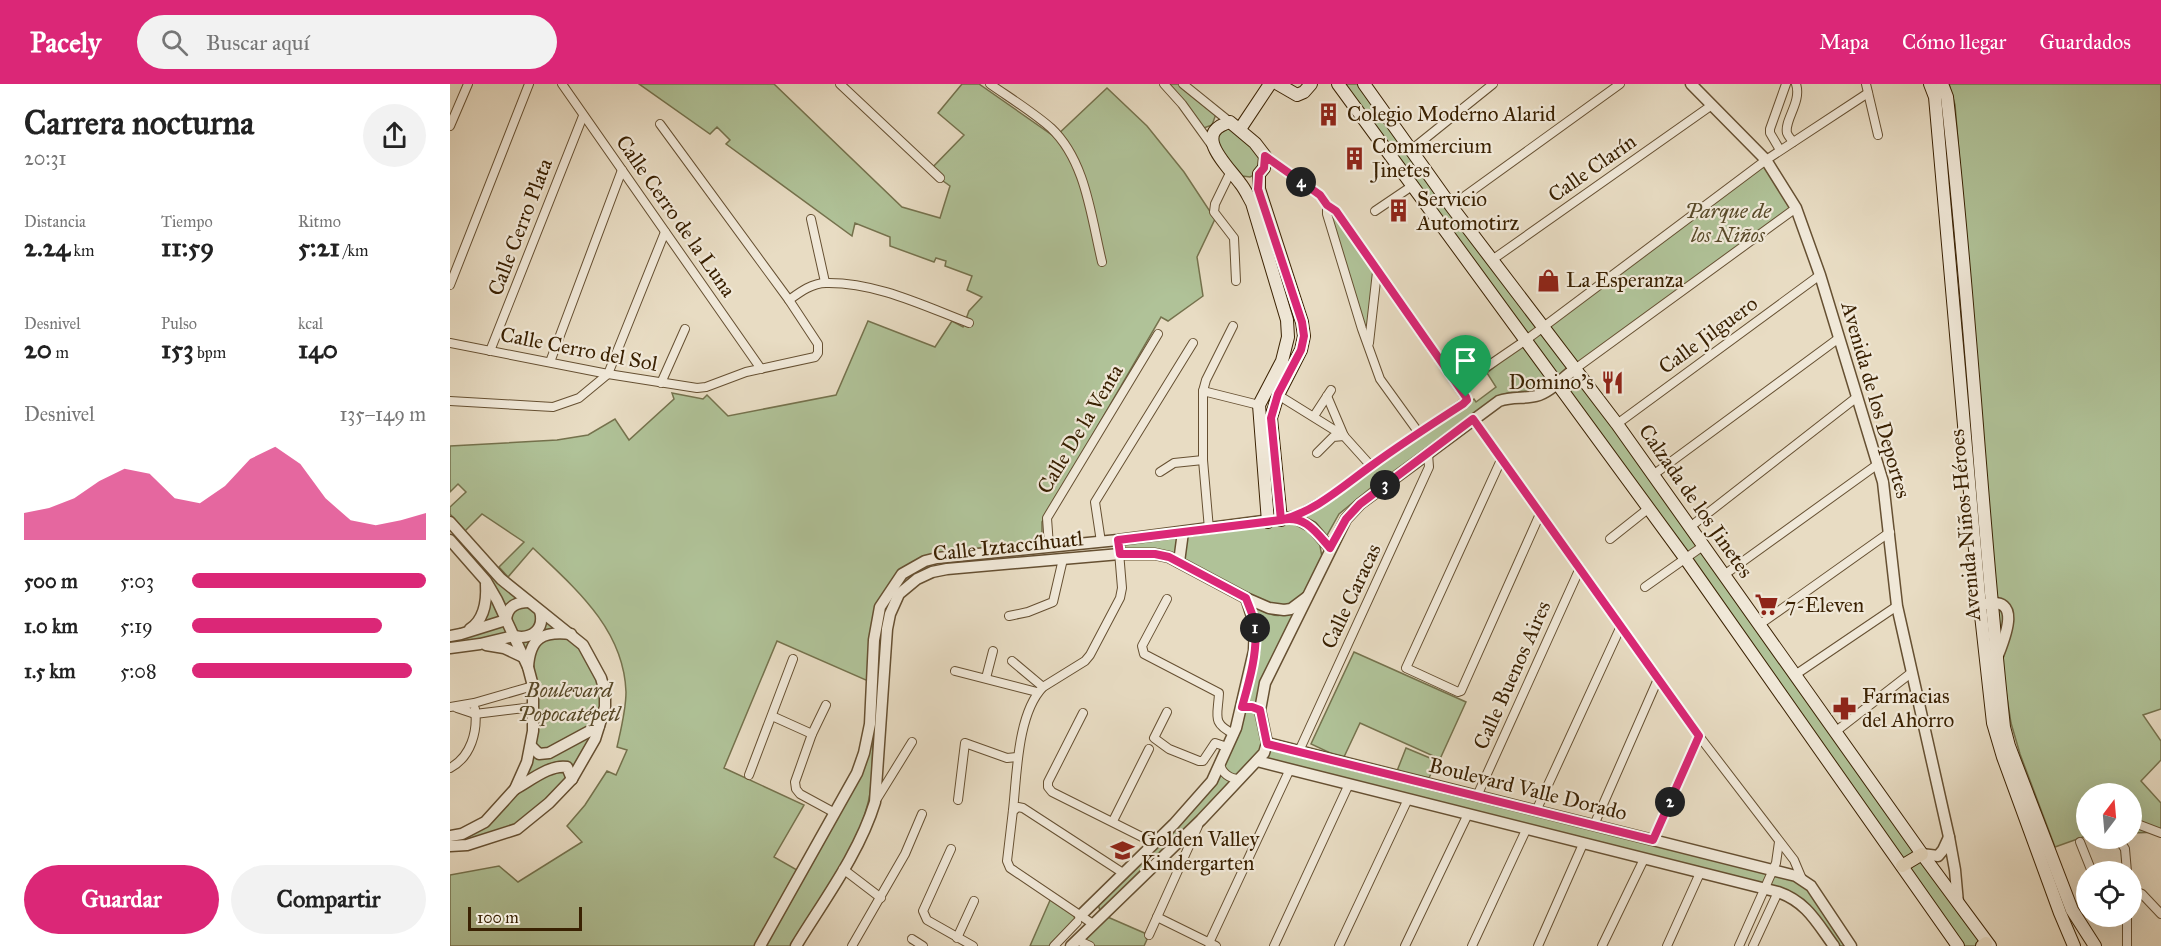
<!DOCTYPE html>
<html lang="es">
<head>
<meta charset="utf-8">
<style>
	body { margin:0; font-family:"IM FELL Great Primer",serif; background:#f2f2f2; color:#222; height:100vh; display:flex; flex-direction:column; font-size:22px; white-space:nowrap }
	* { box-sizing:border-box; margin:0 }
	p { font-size:20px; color:#767676 }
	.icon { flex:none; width:33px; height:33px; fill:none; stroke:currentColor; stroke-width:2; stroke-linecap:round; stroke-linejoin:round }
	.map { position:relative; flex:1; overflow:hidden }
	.sheet { display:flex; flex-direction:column; background:#fff; width:450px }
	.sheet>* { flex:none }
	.needle { width:39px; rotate:16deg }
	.tools { position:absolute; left:1626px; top:699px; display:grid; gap:12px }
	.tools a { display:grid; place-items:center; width:66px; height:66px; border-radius:50%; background:#fff; box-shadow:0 6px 24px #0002; font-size:30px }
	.scale { position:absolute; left:18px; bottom:15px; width:114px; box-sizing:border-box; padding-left:6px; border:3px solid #3a2102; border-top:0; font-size:16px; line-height:21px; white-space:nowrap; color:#3a2102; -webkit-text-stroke:4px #f0e8d8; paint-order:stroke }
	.pin { position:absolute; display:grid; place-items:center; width:51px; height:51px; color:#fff; margin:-62px -26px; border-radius:50% 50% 50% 0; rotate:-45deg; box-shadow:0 0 6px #0007 }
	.pin .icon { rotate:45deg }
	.km { position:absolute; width:30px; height:30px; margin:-15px; border-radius:50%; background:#222; color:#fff; font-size:16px; line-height:30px; text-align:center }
	.round { display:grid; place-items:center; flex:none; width:63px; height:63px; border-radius:32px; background:#f2f2f2 }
	.head { display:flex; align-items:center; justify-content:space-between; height:102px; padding:0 24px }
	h1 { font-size:33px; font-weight:700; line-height:45px }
	.stats { display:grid; grid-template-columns:repeat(3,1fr); gap:9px; height:102px; padding:6px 24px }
	.stats div { display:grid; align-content:center }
	.stats b { font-size:26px; font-weight:700 }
	.stats small { font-size:16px; font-weight:400 }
	.stats p { font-size:16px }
	.chart { height:168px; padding:12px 24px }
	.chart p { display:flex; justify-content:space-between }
	.chart svg { width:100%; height:108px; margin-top:6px; fill:#db2777; opacity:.7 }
	.primary-button { display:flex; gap:12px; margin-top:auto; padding:12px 24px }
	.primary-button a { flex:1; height:69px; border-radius:36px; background:#db2777; color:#fff; font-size:24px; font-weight:700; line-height:69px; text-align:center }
	.primary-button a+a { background:#f2f2f2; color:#222 }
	ul { padding:0 24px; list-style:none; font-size:20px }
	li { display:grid; grid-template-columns:96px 72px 1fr; align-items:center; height:45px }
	li i { height:15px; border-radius:8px; background:#db2777 }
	header { display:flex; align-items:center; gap:36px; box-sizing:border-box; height:84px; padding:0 30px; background:#db2777; color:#fff }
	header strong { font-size:28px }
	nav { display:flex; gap:33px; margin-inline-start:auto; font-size:21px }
	.search { width:420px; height:54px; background:#f2f2f2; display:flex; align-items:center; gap:15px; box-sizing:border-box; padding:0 21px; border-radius:33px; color:#767676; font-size:22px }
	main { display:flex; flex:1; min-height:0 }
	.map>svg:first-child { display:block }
	.green { fill:#b0c298; stroke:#75724d; stroke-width:1.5 }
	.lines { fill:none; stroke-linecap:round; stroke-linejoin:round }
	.minor-casing { stroke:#665032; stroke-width:10 }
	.tertiary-casing { stroke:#665032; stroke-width:13 }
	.secondary-casing { stroke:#3a2102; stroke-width:14 }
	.primary-casing { stroke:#3a2102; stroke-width:14 }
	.minor { stroke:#f0e8d8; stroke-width:8 }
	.tertiary { stroke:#f0e8d8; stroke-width:10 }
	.secondary { stroke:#f0e8d8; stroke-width:12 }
	.primary { stroke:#e8dcc3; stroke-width:12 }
	.route-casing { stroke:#fff; stroke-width:12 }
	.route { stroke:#db2777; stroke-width:8 }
	.labels { text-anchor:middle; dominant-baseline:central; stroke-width:4.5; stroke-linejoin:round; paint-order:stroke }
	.poi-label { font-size:21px; fill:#3a2102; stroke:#f0e8d8; text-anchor:start }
	.street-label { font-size:21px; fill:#3a2102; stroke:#f0e8d8 }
	.park-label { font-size:21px; font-style:italic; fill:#584928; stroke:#f0e8d8 }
</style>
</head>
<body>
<header>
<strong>Pacely</strong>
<div class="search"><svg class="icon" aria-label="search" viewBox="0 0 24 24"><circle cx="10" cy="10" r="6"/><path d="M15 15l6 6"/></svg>Buscar aquí</div>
<nav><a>Mapa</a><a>Cómo llegar</a><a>Guardados</a></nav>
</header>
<main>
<section class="sheet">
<div class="head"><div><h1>Carrera nocturna</h1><p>20:31</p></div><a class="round"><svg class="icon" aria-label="share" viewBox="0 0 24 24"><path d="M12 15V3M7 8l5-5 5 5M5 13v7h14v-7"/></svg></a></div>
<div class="stats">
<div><p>Distancia</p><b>2.24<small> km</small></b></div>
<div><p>Tiempo</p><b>11:59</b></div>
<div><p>Ritmo</p><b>5:21<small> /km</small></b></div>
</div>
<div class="stats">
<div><p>Desnivel</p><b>20<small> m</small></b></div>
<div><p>Pulso</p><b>153<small> bpm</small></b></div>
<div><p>kcal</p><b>140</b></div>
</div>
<div class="chart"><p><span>Desnivel</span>135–149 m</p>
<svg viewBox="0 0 160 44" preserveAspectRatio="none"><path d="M0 44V33L10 31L20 27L30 20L40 15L50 17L60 27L70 29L80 22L90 11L100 6L110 13L120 27L130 36L140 38L150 36L160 33V44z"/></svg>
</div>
<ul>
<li><b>500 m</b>5:03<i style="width:100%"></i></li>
<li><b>1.0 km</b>5:19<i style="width:81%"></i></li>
<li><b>1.5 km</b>5:08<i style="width:94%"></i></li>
</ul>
<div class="primary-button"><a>Guardar</a><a>Compartir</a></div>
</section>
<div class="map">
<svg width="1711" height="862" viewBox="0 0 1711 862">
	<rect width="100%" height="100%" fill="#e8dcc3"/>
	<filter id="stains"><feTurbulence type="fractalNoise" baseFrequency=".00333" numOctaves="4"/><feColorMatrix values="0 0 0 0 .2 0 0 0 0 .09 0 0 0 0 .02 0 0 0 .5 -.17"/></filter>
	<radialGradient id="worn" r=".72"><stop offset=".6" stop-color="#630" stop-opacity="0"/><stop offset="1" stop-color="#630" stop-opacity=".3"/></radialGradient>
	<g class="green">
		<path d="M189,0H324L452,123L490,134L500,102L479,87L514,51L488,29L512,0H529L605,53L657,4L697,42L734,88L765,135L747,173L753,212L718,237L711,233L592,438V457L476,472L444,493L423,532L418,597L327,557L274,684L354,721L324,773L352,789L421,658H423C422,678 423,700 418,719C406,769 368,818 341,862H0V791L49,782L68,798L132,758L117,742L135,721L157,687L166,691L177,666L167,663C171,645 176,626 176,608C174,545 125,504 83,464L58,493L49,483L74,458L32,430L15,447L0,430V423L16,408L8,400L0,408V362L107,356L138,351L165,335L179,356L224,315L222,309L253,315L257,311L278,332L386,311L418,237L485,263L502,237L513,243L519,227L532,213L517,206L522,192L495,182L496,177L486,174L484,178L440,162V153L405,139L402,152L276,60L280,56L267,43L260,50Z"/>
		<polygon points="715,0 733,0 766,30 762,41 751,45"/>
		<polygon points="890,0 913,0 1093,243 1316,77 1344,124 1107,298"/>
		<polygon points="1499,0 1711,0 1711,625 1693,631 1711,657 1711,676 1691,697 1711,719 1711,748 1682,749 1682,710 1636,710 1636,752 1605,763 1570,670 1561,639 1550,569 1505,21"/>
		<polygon points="780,39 814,73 808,89 800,93 792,92 767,62 765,49"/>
		<polygon points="878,123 925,188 918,256"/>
		<path d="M1074,259L1101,298C1083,312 1080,305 1062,308C1057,309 1051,312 1047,313L923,402L889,430L876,453L853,434L1024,315L1026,318L1046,303L1037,289Z"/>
		<polygon points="1125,287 1537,862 1509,862 1108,299"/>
		<polygon points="842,436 859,444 869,456 872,473 855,512 839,523 825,523 731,478 676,468 674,460"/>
		<polygon points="23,473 121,551 151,593 155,623 122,695 67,745 17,761 0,758 35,738 65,705 86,647 77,581 61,566 0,563 0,553 26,541 36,497"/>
		<path d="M800,520C825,533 828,537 853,521L811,600L815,660L812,669L651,830L648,820L762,695L808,570Z"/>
		<polygon points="904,568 1016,618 990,675 910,639 893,675 861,660"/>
		<polygon points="817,659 1352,795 1400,862 1385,862 1347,815 807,677"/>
		<polygon points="956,664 987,677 979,694 947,687"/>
		<polygon points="601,814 628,832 599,862 580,862"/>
		<polygon points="653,831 699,851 694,862 640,862 627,856"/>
	</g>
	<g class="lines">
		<defs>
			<g id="minor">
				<polyline points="112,0 311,285"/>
				<polyline points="390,0 490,94"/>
				<path d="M540,0C560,14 583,28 601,44C636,77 641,133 652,178"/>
				<polyline points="714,0 732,20 763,63"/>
				<polyline points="733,0 780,38"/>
				<polyline points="1416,0 1428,51"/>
				<polyline points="0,42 18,0"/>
				<path d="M1343,58C1341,55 1338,52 1337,49C1334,36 1352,18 1346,0"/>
				<polyline points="961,66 1043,0"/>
				<polyline points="1330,66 1320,49 1320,45 1336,0"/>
				<polyline points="815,72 870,111 877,121 886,127 1017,316 921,382 883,411 843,433"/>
				<polyline points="781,87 765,120 764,128 784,154 786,197"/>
				<polyline points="877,121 877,130 912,245 930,295 969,349"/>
				<polyline points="1001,122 1170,0"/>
				<polyline points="925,127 962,102"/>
				<polyline points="361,135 375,198"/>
				<polyline points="1042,176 1262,21"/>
				<polyline points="0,201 79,0"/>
				<path d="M339,216C350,208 362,199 376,199C426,198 474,222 519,239"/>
				<polyline points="0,259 158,290 247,304 256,303 296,288 365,273 368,269 368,260 339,216 210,40"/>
				<polyline points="919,259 927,188"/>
				<polyline points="40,267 133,32"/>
				<polyline points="100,278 172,86"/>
				<polyline points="1038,282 1076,256 1316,76 1418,9"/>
				<polyline points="1125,285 1346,124"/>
				<polyline points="211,299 235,245"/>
				<polyline points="753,307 809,321"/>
				<polyline points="828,311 894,352 921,382"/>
				<polyline points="877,312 894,352"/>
				<polyline points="0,317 103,323 129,314 158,290 215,148"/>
				<polyline points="864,332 881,306"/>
				<polyline points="1023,335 1249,652 1344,776 1352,795"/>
				<polyline points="1167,340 1370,191"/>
				<polyline points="867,369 883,353 894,352"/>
				<polyline points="1051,376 956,584 1008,608 1011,607 1090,430"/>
				<polyline points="710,388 724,379 753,376"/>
				<polyline points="1203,391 1389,254"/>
				<polyline points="1240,443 1407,313"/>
				<polyline points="759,445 753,376 753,307 756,296 783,242"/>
				<polyline points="1160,455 1199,424"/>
				<polyline points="651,458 645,418 743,259"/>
				<polyline points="599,462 597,434 708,250"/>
				<polyline points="1274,491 1428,380"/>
				<polyline points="1195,503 1253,462"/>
				<path d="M717,515L692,562L694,570L769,609C768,632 761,639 784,650"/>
				<polyline points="559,532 578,528 603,518 613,475"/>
				<polyline points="1309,541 1440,448"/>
				<polyline points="562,577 593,603"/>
				<polyline points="505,587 587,608"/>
				<polyline points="1345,591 1447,522"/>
				<polyline points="536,594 543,567"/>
				<polyline points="376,621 362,650 345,698 346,705 350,710 385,729"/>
				<polyline points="0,623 24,619 83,602"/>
				<polyline points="792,623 802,623 810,626"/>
				<polyline points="7,624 25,630 83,623"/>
				<polyline points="717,628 704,654 719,665 749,677 753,677 765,659 777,663"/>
				<polyline points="633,629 598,698 598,703 602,708 704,759"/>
				<polyline points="322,632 362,650"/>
				<polyline points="1385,648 1461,589"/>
				<polyline points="849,667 979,383 978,370"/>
				<path d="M770,679C771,689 780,695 789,695"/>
				<path d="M0,684C21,673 28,647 25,625"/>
				<polyline points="299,691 343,575"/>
				<polyline points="1027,712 1130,484"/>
				<polyline points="508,716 515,659 557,674 567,673"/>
				<polyline points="425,718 462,658"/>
				<polyline points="563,727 568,723 573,724 673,789"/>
				<polyline points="1086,727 1171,542"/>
				<polyline points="663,737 699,665"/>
				<polyline points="1682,738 1711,749"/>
				<polyline points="1144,741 1208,595"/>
				<polyline points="1668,754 1675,765 1677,788"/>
				<polyline points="1203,756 1249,652"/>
				<polyline points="1630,758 1642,788"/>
				<polyline points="501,765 473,827 477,836 523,862"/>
				<polyline points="393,785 431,814"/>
				<polyline points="1682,806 1692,810 1711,830"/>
				<polyline points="1677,832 1677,862"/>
				<polyline points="707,833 766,862"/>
				<path d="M643,840L560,784L557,777C559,760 561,743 563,726C567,691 567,630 593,603L635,577L640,571L670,514L672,504L668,456"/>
				<polyline points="699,851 748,742"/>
				<polyline points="507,854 524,817"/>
				<polyline points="462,855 473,862"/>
				<polyline points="627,856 640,862"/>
				<polyline points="759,859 840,685"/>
				<polyline points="402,862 455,770 472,730"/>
				<polyline points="604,862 627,838"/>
				<polyline points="824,862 899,700"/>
				<polyline points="889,862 958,715"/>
				<polyline points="955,862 1018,730"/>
				<polyline points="1022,862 1076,746"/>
				<polyline points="1088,862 1133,760"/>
				<polyline points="1152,862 1194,775"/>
				<polyline points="1217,862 1250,789"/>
				<polyline points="1289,862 1326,779 1329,758"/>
				<polyline points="1303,862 1328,808"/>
			</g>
			<g id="tertiary">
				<polyline points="1241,0 1316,76 1346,124 1370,191 1433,398 1447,522 1499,753 1505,786 1508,819"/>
				<polyline points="0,438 51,495 133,561 151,594 155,608 155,623 145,655 122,695 99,719 67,745 17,761 0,762"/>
				<polyline points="0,456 36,497 47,516 78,583 83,602 83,647 77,678 65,705 35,738 12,750 0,752"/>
				<polyline points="729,478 733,448"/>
				<path d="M1536,520C1574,512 1553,558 1547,574"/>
				<path d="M20,545C35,535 37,517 36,500"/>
				<path d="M0,552L11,550L56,536C57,522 67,518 79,518"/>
				<polyline points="36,561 54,564 73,573"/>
				<path d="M0,564L30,560L64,552C82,556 95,545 90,527"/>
				<path d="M78,583C80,553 93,547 121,550"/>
				<polyline points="817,659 1346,792 1361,802 1401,862"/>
				<polyline points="81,662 89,670 99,669 149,642"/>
				<path d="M807,677L1328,808C1357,818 1367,839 1384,862"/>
				<path d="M65,705C80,697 100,680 117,683L122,695"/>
				<polyline points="1472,770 1488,772 1493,766 1499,753"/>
				<polyline points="630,832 724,740 762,697 786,644 804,567 805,542 796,514"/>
				<polyline points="310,862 407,689 414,669 420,640 424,556 430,523 452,490 475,477 487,474 668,456 843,433 862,443 880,464"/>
				<path d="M346,862C374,816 409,770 425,718L437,545L440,530L449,510L467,495L482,488L497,485L670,470H705L719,473L796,514L819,524L834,526L841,525L857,513"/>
				<path d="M621,862L751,736L814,669L817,659L810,626L815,599L896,435L910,420L1049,317C1062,312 1074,315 1086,312C1101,308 1113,293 1125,285"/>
			</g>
			<g id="secondary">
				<polyline points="828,0 847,11 854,8 861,0"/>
				<polyline points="888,0 1235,474 1508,862"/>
				<polyline points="914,0 1001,122 1167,340 1472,770 1540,862"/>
				<polyline points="1480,0 1485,13 1530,522 1543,639 1553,673 1610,829 1624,862"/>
				<path d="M1492,0L1497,13C1521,222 1531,433 1554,643L1559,662L1622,826L1645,862"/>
				<polyline points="790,45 820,0"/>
				<path d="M818,438L809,321L832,277L838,253L837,236L802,119C798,112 795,105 790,99C777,81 741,49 780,38L805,59L815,72L814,84L809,90V105L852,238L854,252L851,266L828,311L821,334L831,436"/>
			</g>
			<g id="primary">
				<polyline points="1452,782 1472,770"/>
				<polyline points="1532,862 1536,859"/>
			</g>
		</defs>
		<use href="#minor" class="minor-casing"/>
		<use href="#tertiary" class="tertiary-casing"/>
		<use href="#secondary" class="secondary-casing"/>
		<use href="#primary" class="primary-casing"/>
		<use href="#minor" class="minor"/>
		<use href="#tertiary" class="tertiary"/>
		<use href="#secondary" class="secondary"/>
		<use href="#primary" class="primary"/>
	</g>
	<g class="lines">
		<defs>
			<path id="route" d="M1016,313L1017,316L1013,320C982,340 951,360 921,382C893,402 865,428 831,436L668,456L670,470H705L719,473L796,514C799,523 804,532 805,542C808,568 799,598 792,623H802L810,626L817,660L1203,756L1249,652L1023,335L910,420L896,435L880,464C865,447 855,431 831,436L821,334L828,310L851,266L854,252L852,238L808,105L809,90L814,84L815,72L870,111L877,121L886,127L1016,313"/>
		</defs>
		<use href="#route" class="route-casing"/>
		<use href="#route" class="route"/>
	</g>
	<defs>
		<symbol id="building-bare" viewBox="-9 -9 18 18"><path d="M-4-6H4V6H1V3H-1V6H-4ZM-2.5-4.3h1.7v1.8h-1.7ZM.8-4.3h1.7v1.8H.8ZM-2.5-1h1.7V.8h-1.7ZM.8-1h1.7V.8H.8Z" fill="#8f2418" stroke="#f0e8d8" stroke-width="2.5" paint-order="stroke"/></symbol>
		<symbol id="shop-bare" viewBox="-9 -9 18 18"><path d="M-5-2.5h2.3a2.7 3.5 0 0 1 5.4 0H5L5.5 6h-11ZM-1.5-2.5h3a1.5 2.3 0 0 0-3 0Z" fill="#8f2418" stroke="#f0e8d8" stroke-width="2.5" paint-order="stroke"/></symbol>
		<symbol id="restaurant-bare" viewBox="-9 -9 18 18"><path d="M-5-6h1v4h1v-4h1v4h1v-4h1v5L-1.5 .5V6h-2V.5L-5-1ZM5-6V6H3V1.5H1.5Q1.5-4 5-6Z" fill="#8f2418" stroke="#f0e8d8" stroke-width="2.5" paint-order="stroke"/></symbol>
		<symbol id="supermarket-bare" viewBox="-9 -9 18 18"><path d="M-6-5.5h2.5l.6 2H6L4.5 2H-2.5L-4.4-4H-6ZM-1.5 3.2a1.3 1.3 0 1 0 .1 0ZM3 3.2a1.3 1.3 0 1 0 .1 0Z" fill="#8f2418" stroke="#f0e8d8" stroke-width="2.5" paint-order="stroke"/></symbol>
		<symbol id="pharmacy-bare" viewBox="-9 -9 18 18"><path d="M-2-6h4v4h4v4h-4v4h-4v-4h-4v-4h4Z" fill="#8f2418" stroke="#f0e8d8" stroke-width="2.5" paint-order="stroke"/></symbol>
		<symbol id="school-bare" viewBox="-9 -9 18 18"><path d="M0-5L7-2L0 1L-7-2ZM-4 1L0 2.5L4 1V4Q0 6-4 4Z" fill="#8f2418" stroke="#f0e8d8" stroke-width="2.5" paint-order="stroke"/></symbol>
	</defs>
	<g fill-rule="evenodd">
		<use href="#building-bare" x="862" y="14" width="33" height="33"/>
		<use href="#building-bare" x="888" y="58" width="33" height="33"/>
		<use href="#building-bare" x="932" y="110" width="33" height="33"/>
		<use href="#shop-bare" x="1082" y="180" width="33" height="33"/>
		<use href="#restaurant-bare" x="1146" y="282" width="33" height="33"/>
		<use href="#supermarket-bare" x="1300" y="504" width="33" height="33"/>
		<use href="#pharmacy-bare" x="1378" y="608" width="33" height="33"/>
		<use href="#school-bare" x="656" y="750" width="33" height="33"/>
	</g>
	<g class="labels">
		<g class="poi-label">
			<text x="897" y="30">Colegio Moderno Alarid</text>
			<text x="922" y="62">Commercium<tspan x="922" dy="24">Jinetes</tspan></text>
			<text x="967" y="115">Servicio<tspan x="967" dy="24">Automotirz</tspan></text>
			<text x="1116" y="196">La Esperanza</text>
			<text x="1144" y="298" text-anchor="end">Domino's</text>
			<text x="1335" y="521">7-Eleven</text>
			<text x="1412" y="612">Farmacias<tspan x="1412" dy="24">del Ahorro</tspan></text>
			<text x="691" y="755">Golden Valley<tspan x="691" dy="24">Kindergarten</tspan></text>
		</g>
		<g class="street-label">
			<text transform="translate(1142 84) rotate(-35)">Calle Clarín</text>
			<text transform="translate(226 132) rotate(55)">Calle Cerro de la Luna</text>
			<text transform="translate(70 143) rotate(-69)">Calle Cerro Plata</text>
			<text transform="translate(1258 251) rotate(-36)">Calle Jilguero</text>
			<text transform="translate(129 265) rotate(11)">Calle Cerro del Sol</text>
			<text transform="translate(1426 316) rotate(74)">Avenida de los Deportes</text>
			<text transform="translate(630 345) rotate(-59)">Calle De la Venta</text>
			<text transform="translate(1246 417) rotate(55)">Calzada de los Jinetes</text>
			<text transform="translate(1515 441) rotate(-95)">Avenida Niños Héroes</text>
			<text transform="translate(558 462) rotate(-6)">Calle Iztaccíhuatl</text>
			<text transform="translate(901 512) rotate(-65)">Calle Caracas</text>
			<text transform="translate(1062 591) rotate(-66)">Calle Buenos Aires</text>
			<text transform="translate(1078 705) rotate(14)">Boulevard Valle Dorado</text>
		</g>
		<g class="park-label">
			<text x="1278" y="127">Parque de<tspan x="1278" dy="24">los Niños</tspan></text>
			<text x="119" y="606">Boulevard<tspan x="119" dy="24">Popocatépetl</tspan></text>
		</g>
	</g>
	<rect width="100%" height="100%" filter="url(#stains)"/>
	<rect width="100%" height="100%" fill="url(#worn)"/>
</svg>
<div class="tools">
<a><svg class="needle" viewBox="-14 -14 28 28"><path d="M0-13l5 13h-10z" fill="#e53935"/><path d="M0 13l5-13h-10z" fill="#767676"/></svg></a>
<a><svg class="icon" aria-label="locate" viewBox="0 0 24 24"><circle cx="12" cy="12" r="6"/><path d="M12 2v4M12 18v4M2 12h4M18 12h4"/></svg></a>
</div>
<div class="scale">100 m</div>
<div class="pin" style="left:1016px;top:313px;background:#1e9e55"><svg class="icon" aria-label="arrive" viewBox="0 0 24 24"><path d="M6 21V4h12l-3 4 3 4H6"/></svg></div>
<b class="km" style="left:805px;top:544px">1</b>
<b class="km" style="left:1220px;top:718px">2</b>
<b class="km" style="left:935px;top:401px">3</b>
<b class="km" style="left:851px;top:98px">4</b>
</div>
</main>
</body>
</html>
